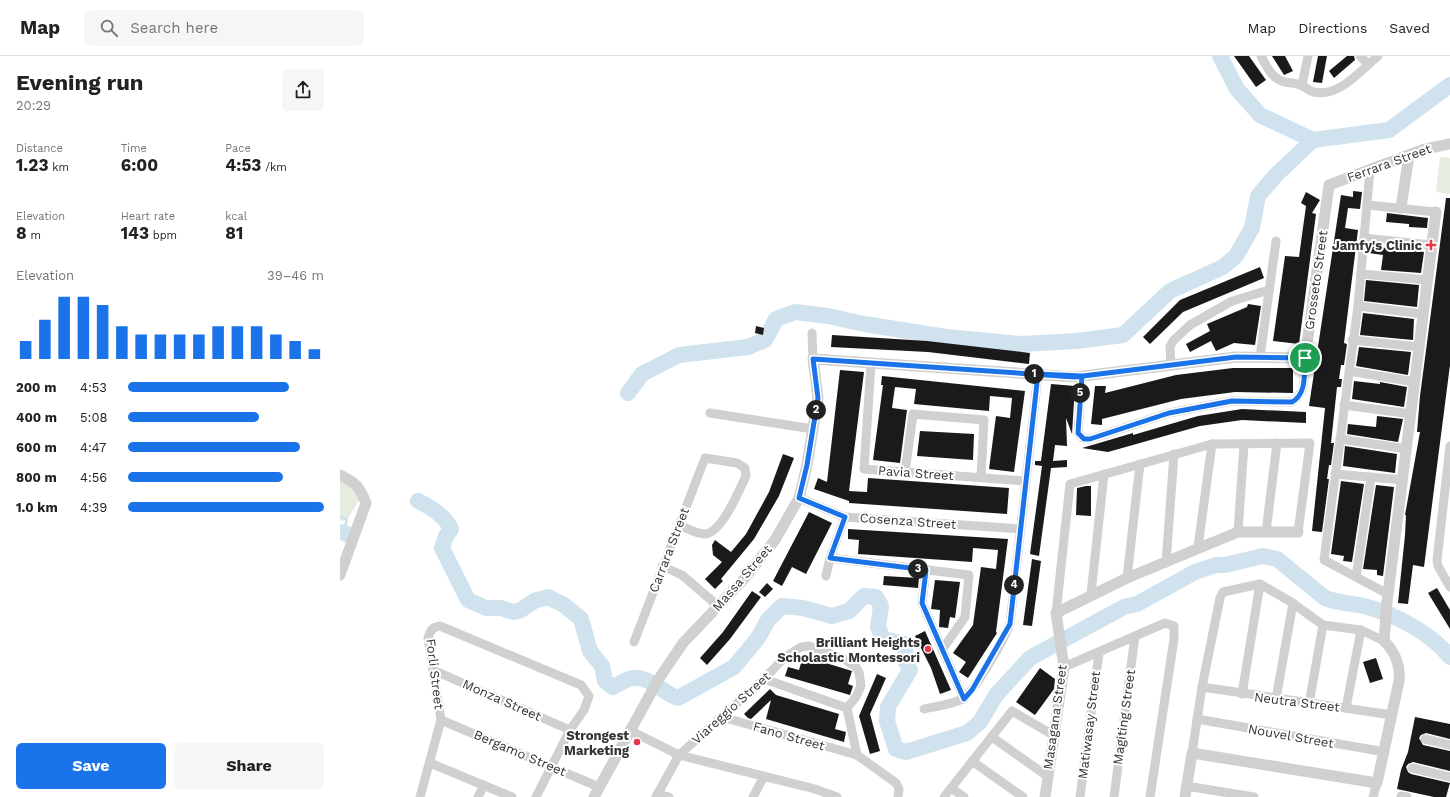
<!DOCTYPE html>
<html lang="en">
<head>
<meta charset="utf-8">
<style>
	body { margin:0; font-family:"Work Sans",sans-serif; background:#f6f6f6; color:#222; height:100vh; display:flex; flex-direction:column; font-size:15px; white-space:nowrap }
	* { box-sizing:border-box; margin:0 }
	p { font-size:13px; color:#767676 }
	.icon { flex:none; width:22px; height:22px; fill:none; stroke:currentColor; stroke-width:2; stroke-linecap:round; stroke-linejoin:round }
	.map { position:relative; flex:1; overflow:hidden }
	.details { display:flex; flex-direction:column; background:#fff; width:340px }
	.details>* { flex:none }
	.pin { position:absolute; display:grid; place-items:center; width:34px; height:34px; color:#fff; margin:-17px; border:2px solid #fff; border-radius:50%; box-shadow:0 1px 4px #0007 }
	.km { position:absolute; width:20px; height:20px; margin:-10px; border-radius:50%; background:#222; color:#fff; font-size:11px; line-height:20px; text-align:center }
	.round { display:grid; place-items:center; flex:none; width:42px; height:42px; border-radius:6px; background:#f6f6f6 }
	.summary { display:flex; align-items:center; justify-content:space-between; height:68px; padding:0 16px }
	h1 { font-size:22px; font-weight:700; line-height:30px }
	.metrics { display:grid; grid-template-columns:repeat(3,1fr); gap:6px; height:68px; padding:4px 16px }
	.metrics div { display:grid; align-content:center }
	.metrics b { font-size:17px; font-weight:700 }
	.metrics small { font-size:11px; font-weight:400 }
	.metrics p { font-size:11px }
	.chart { height:112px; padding:8px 16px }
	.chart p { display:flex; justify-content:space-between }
	.chart svg { width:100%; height:72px; margin-top:4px; stroke:#1a73e8; stroke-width:6 }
	.primary-button { display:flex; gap:8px; margin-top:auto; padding:8px 16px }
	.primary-button a { flex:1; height:46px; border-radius:6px; background:#1a73e8; color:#fff; font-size:16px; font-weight:700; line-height:46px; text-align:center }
	.primary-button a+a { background:#f6f6f6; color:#222 }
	ul { padding:0 16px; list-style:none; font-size:13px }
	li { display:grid; grid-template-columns:64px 48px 1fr; align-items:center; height:30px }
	li i { height:10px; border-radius:5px; background:#1a73e8 }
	header { display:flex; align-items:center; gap:24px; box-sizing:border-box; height:56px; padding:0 20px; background:#fff; border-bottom:1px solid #e0e0e0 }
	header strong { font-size:19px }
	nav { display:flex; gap:22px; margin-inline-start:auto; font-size:14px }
	.search { width:280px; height:36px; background:#f6f6f6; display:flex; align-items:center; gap:10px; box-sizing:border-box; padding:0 14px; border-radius:6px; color:#767676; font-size:15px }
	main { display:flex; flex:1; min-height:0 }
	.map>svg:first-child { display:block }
	.green { fill:#e6ecdf }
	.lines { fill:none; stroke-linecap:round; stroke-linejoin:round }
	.stream { stroke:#cfe2ee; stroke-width:2.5 }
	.river { stroke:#cfe2ee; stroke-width:16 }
	.building { fill:#1a1a1a }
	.minor { stroke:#d0d0d0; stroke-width:9 }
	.tertiary { stroke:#d0d0d0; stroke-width:11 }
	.route-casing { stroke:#fff; stroke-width:8 }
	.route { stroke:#1a73e8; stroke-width:5 }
	.poi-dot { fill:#e63946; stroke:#fff; stroke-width:1.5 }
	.labels { text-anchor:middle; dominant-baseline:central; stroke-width:4; stroke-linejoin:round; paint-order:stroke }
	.street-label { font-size:13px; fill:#333; stroke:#fff }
	.poi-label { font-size:13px; font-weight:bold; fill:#333; stroke:#fff; text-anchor:end }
</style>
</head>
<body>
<header>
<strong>Map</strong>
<div class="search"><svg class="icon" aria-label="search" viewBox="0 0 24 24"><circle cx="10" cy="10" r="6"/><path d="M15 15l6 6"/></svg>Search here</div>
<nav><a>Map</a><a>Directions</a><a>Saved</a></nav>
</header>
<main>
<section class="details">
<div class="summary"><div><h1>Evening run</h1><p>20:29</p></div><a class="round"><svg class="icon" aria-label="share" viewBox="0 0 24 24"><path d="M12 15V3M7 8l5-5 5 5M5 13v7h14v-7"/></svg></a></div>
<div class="metrics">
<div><p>Distance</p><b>1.23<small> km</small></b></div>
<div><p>Time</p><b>6:00</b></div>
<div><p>Pace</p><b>4:53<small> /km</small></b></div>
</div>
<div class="metrics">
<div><p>Elevation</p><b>8<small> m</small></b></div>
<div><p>Heart rate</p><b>143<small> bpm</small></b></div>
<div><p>kcal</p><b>81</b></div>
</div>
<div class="chart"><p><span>Elevation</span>39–46 m</p>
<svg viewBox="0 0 160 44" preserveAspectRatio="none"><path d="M5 44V33M15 44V20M25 44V6M35 44V6M45 44V11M55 44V24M65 44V29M75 44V29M85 44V29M95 44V29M105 44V24M115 44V24M125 44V24M135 44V29M145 44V33M155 44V38"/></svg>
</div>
<ul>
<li><b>200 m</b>4:53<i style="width:82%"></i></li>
<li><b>400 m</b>5:08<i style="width:67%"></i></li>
<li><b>600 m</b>4:47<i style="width:88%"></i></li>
<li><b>800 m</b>4:56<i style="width:79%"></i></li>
<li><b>1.0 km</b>4:39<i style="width:100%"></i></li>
</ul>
<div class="primary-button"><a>Save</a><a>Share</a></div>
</section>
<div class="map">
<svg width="1110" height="741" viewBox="0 0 1110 741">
	<rect width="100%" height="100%" fill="#fff"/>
	<g class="green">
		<polygon points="1100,101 1110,102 1110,138 1096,136"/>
		<polygon points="0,422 9,423 20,443 7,464 0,465"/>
	</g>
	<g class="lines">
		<polyline class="stream" points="0,460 7,464 0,483"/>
		<g class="river">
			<polyline points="880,0 897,33 920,59 973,84 1049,74 1110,29"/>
			<polyline points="288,337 302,318 339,299 408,291 425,284 436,263 455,256 488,260 524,268 606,281 681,288 737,285 783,279 830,235 883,211 896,200 912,172 918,140 936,119 973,84"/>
			<path d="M78,445C91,451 105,460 111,473L106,480L102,492L128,544L146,552H161L173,556L181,554L194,545L208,541L224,549L241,563L250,595L262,610L265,625L273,631C279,628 288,622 294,622C311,621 323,637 338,642L394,611L418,582L428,564L442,550L463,552L492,560L509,555L524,540L536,541L541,550L538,571L543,583L565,588V604L570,614L548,651L547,665L556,693L566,696L627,677L640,666L656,639L690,602L784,551L797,548L855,516L876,509H885L923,500L937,503L985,542C997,547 1011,547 1024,550C1054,558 1090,576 1110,601"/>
			<polyline points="3,476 10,480"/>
		</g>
	</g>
	<g class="building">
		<polygon points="894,0 909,0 926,24 916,31"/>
		<polygon points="932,0 945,0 953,15 944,19"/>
		<polygon points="978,0 987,0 982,27 973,26"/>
		<polygon points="1007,0 1014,0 1015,4 994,22 989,15"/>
		<polygon points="1013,135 1022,136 1020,153 1008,152 1005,172 1018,174 1004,287 1007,288 1004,309 1001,309 999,323 1002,323 1001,331 997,331 991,387 994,387 991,409 989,409 987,423 989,423 982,476 972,475 985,352 969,350 1001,139 1013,141"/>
		<polygon points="966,136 980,144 972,157 976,158 959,288 933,285 945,200 959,201 966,150 961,147"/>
		<polygon points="1106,142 1110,142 1110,309 1084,511 1073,509 1068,548 1058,547 1065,479 1066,459 1065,459 1080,376 1077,376 1080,340"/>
		<polygon points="1047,157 1088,162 1087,172 1069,171 1069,168 1046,166"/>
		<polygon points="1029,190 1084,196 1081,217 1041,214 1043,199 1029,197"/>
		<polygon points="920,211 924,222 843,256 810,288 803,281 840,244"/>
		<polygon points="1026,224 1079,229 1077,251 1024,245"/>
		<polygon points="908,248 921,250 915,289 894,287 876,295 871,285 850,296 846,288 870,275 867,268 907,251"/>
		<polygon points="1023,257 1074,263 1073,284 1020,279"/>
		<polygon points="416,270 424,272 423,279 415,277"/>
		<polygon points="492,279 587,285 690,297 689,308 588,296 491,291"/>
		<polygon points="1019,291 1071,296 1068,319 1016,310"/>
		<polygon points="893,312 953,312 953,337 895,336 841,343 762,363 762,369 751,368 755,330 766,330 765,337 836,319"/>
		<polygon points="500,314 524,316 509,435 527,436 528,422 669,432 667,458 509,447 509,445 474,433 478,422 487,426"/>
		<polygon points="542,320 685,335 674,416 649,413 656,360 670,362 672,342 650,340 649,355 574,348 576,333 555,331 552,352 567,354 560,407 533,404 543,329 541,329"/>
		<polygon points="1014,325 1040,328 1040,326 1067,331 1064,351 1012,343"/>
		<polygon points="711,328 735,330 732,378 726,362 727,390 715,389 713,405 727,404 727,411 711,412 699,500 690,498 702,410 695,409 695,405 701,405"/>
		<polygon points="902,353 966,356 966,367 902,364 860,370 768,396 742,392 793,377 793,379 858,360"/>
		<polygon points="1037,360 1063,363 1058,386 1007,378 1008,368 1036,371"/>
		<polygon points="580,375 634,378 633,404 577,400"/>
		<polygon points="1005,390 1057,398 1055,417 1003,410"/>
		<polygon points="443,398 454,402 439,440 414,483 381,523 383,525 375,533 365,523 382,506 373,499 372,489 375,484 391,496 406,478 429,436"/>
		<polygon points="1001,425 1024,428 1012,506 1003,505 1004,500 991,498"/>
		<polygon points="1036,429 1054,431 1043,520 1037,519 1037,514 1023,513"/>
		<polygon points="746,430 751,430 751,460 736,459 737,432"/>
		<polygon points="469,456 492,467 466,518 452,511 442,530 433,525"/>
		<polygon points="508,473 668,483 656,576 657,577 628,622 619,616 626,606 613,597 633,569 641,511 656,513 658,494 633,492 632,506 518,498 519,484 508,483"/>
		<polygon points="692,503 701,505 692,570 683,569"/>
		<polygon points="544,520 579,522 578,532 543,529"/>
		<polygon points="595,524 620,526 615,562 610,561 608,572 599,571 600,554 591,553"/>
		<polygon points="427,527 433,533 425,541 419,536"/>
		<polygon points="1097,532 1110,554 1110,573 1088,537"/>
		<polygon points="412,535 421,541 390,583 367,609 360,602 383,576"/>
		<polygon points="585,575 611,634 600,638 591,612 575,580"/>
		<polygon points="463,600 512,615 508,628 513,630 510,639 445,620 448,611 459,614"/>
		<polygon points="1036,602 1043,623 1030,627 1023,606"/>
		<polygon points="700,612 715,623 714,633 695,659 676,646"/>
		<polygon points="537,618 546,622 530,658 540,695 530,698 519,660"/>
		<polygon points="430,633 436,639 499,658 495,673 506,676 504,686 426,663 431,644 411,663 408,662 404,658"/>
		<polygon points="1075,661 1110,668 1110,683 1086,677 1081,679 1079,682 1083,689 1110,695 1110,715 1073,706 1068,708 1066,711 1068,716 1071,718 1110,727 1106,741 1094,741 1057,733 1061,714 1068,696"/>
	</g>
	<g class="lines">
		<g class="minor">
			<path d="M921,0C927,11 932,23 945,26C950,27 956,27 960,29C965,30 968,35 974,36C999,42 1021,14 1038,0"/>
			<polyline points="1020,0 1028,8"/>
			<polyline points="962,29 968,0"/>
			<polyline points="1030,114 1018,250 984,504 1048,538"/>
			<polyline points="1027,149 1096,156"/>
			<polyline points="1024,182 1091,189"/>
			<polyline points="1021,218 1088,224"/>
			<polyline points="1018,250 1083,258"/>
			<polyline points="472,277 473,303"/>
			<polyline points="1012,284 1080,291"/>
			<polyline points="920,301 936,185"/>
			<polyline points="531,308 524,413 685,425"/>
			<polyline points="831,309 830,291 833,285 850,269 892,245 929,234"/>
			<polyline points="1009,315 1075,326"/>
			<path d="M742,320L738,377L744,383H750L829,357L892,345L952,346C967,338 964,317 965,302"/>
			<polyline points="1004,349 1071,358"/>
			<polyline points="370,357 473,373"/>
			<polyline points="1000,383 1067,393"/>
			<polyline points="1110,390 1097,504 1098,510 1110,531"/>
			<polyline points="565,416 573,358 644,364 641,421"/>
			<polyline points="995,418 1063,424"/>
			<polyline points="459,442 505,461 680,473"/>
			<polyline points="898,476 904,388"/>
			<polyline points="926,476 937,387"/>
			<polyline points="858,491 872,388"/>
			<polyline points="490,502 629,519 625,561 602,594"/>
			<polyline points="826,507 834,398"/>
			<polyline points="322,510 342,519 378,550"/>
			<polyline points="586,514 582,547 624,643"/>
			<polyline points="486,520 490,502 505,461"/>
			<polyline points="1016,521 1031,421"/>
			<polyline points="787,522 800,408"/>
			<polyline points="751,538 764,418"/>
			<polyline points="716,557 730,428 872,388 970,387 958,476"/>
			<path d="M294,586L365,402L397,407L405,412L406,420C399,434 382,477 365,478C357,478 346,472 339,469"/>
			<polyline points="724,611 825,567 834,570 834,583 810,741"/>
			<polyline points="93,614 230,674"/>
			<polyline points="424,623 507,652"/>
			<polyline points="862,631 1052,659"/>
			<polyline points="902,638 920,528"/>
			<polyline points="936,643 953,547"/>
			<polyline points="969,648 983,569"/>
			<polyline points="1006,652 1021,574"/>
			<path d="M584,653C596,650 611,649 622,643C635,636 664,583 670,568L698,318"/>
			<polyline points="382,661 517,699 556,727 559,733 558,741"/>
			<polyline points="857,663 1045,696"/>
			<polyline points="101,664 259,731"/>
			<polyline points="289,674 339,699 475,733 497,741"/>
			<polyline points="652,681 707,720"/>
			<polyline points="1085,683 1110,689"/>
			<polyline points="852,697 862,631 880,542 883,536 920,528 951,546 983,569 1021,574 1044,585"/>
			<polyline points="632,705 683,741"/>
			<polyline points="90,707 172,741"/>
			<polyline points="1072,712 1110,721"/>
			<polyline points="846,730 914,741"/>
			<polyline points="611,732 624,741"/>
			<polyline points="317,738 329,741"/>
			<polyline points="1061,740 1067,741"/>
			<path d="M80,741L101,664L88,582C90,575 92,571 100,570L241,629L249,640L244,654L230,674L196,741"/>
			<polyline points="138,741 144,729"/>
			<polyline points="316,741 339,699 424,623 445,601 461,591 469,590 504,603 516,611 519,616 521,630 516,641 507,652 517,699"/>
			<polyline points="413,741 424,720"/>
			<polyline points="604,741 672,655 713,679"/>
			<polyline points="740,741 759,597"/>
			<polyline points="774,741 795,580"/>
			<polyline points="1033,741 1037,727"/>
		</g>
		<g class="tertiary">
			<polyline points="1061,152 1069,99"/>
			<path d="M0,419C16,427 19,430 26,447L0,519"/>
			<polyline points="254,741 318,624 343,587 403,524 435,484 459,442 467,409 478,342 473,303 735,321 896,301 965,302 989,129 1085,93 1110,88"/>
			<polyline points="705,741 724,611 716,557 787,522 898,476 958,476"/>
			<path d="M845,741L852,697L1037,727L1059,625C1061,611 1055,595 1044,585L1047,546L1096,156"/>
		</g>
	</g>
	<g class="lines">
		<defs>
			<path id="route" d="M965,302L896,301L735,321L473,303L478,342L467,409L459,442L505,461L490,502L586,514L582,547L624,643L632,634L670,568L698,318L742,320L738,377L744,383H750L829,357L892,345L952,346C967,338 964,317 965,302"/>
		</defs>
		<use href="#route" class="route-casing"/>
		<use href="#route" class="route"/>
	</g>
	<g class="poi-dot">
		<path d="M1089 183h4v4h4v4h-4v4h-4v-4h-4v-4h4z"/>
		<circle cx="588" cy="593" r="4"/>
		<circle cx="297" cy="686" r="4"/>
	</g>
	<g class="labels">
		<g class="street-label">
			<text transform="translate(1049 107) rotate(-20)">Ferrara Street</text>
			<text transform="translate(976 224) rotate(-82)">Grosseto Street</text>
			<text transform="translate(576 417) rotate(4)">Pavia Street</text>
			<text transform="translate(568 465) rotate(4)">Cosenza Street</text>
			<text transform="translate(329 494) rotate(-69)">Carrara Street</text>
			<text transform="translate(402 522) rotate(-49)">Massa Street</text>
			<text transform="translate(95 618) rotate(83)">Forli Street</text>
			<text transform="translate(162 644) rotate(24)">Monza Street</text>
			<text transform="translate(957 646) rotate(7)">Neutra Street</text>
			<text transform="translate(391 652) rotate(-42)">Viareggio Street</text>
			<text transform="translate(715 661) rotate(-82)">Masagana Street</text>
			<text transform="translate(784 661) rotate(-82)">Magiting Street</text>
			<text transform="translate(749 669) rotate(-83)">Matiwasay Street</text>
			<text transform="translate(449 680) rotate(16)">Fano Street</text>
			<text transform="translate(951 680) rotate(10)">Nouvel Street</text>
			<text transform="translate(180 697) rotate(23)">Bergamo Street</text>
		</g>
		<g class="poi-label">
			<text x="1082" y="189">Jamfy's Clinic</text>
			<text x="580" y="586">Brilliant Heights<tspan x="580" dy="15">Scholastic Montessori</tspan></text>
			<text x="289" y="679">Strongest<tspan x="289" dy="15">Marketing</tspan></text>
		</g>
	</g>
</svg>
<div class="pin" style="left:965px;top:302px;background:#1e9e55"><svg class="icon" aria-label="arrive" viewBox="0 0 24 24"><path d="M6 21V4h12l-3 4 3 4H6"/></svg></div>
<b class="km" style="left:694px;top:318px">1</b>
<b class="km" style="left:476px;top:354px">2</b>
<b class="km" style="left:578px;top:513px">3</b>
<b class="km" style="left:674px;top:529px">4</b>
<b class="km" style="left:740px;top:337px">5</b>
</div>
</main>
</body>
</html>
